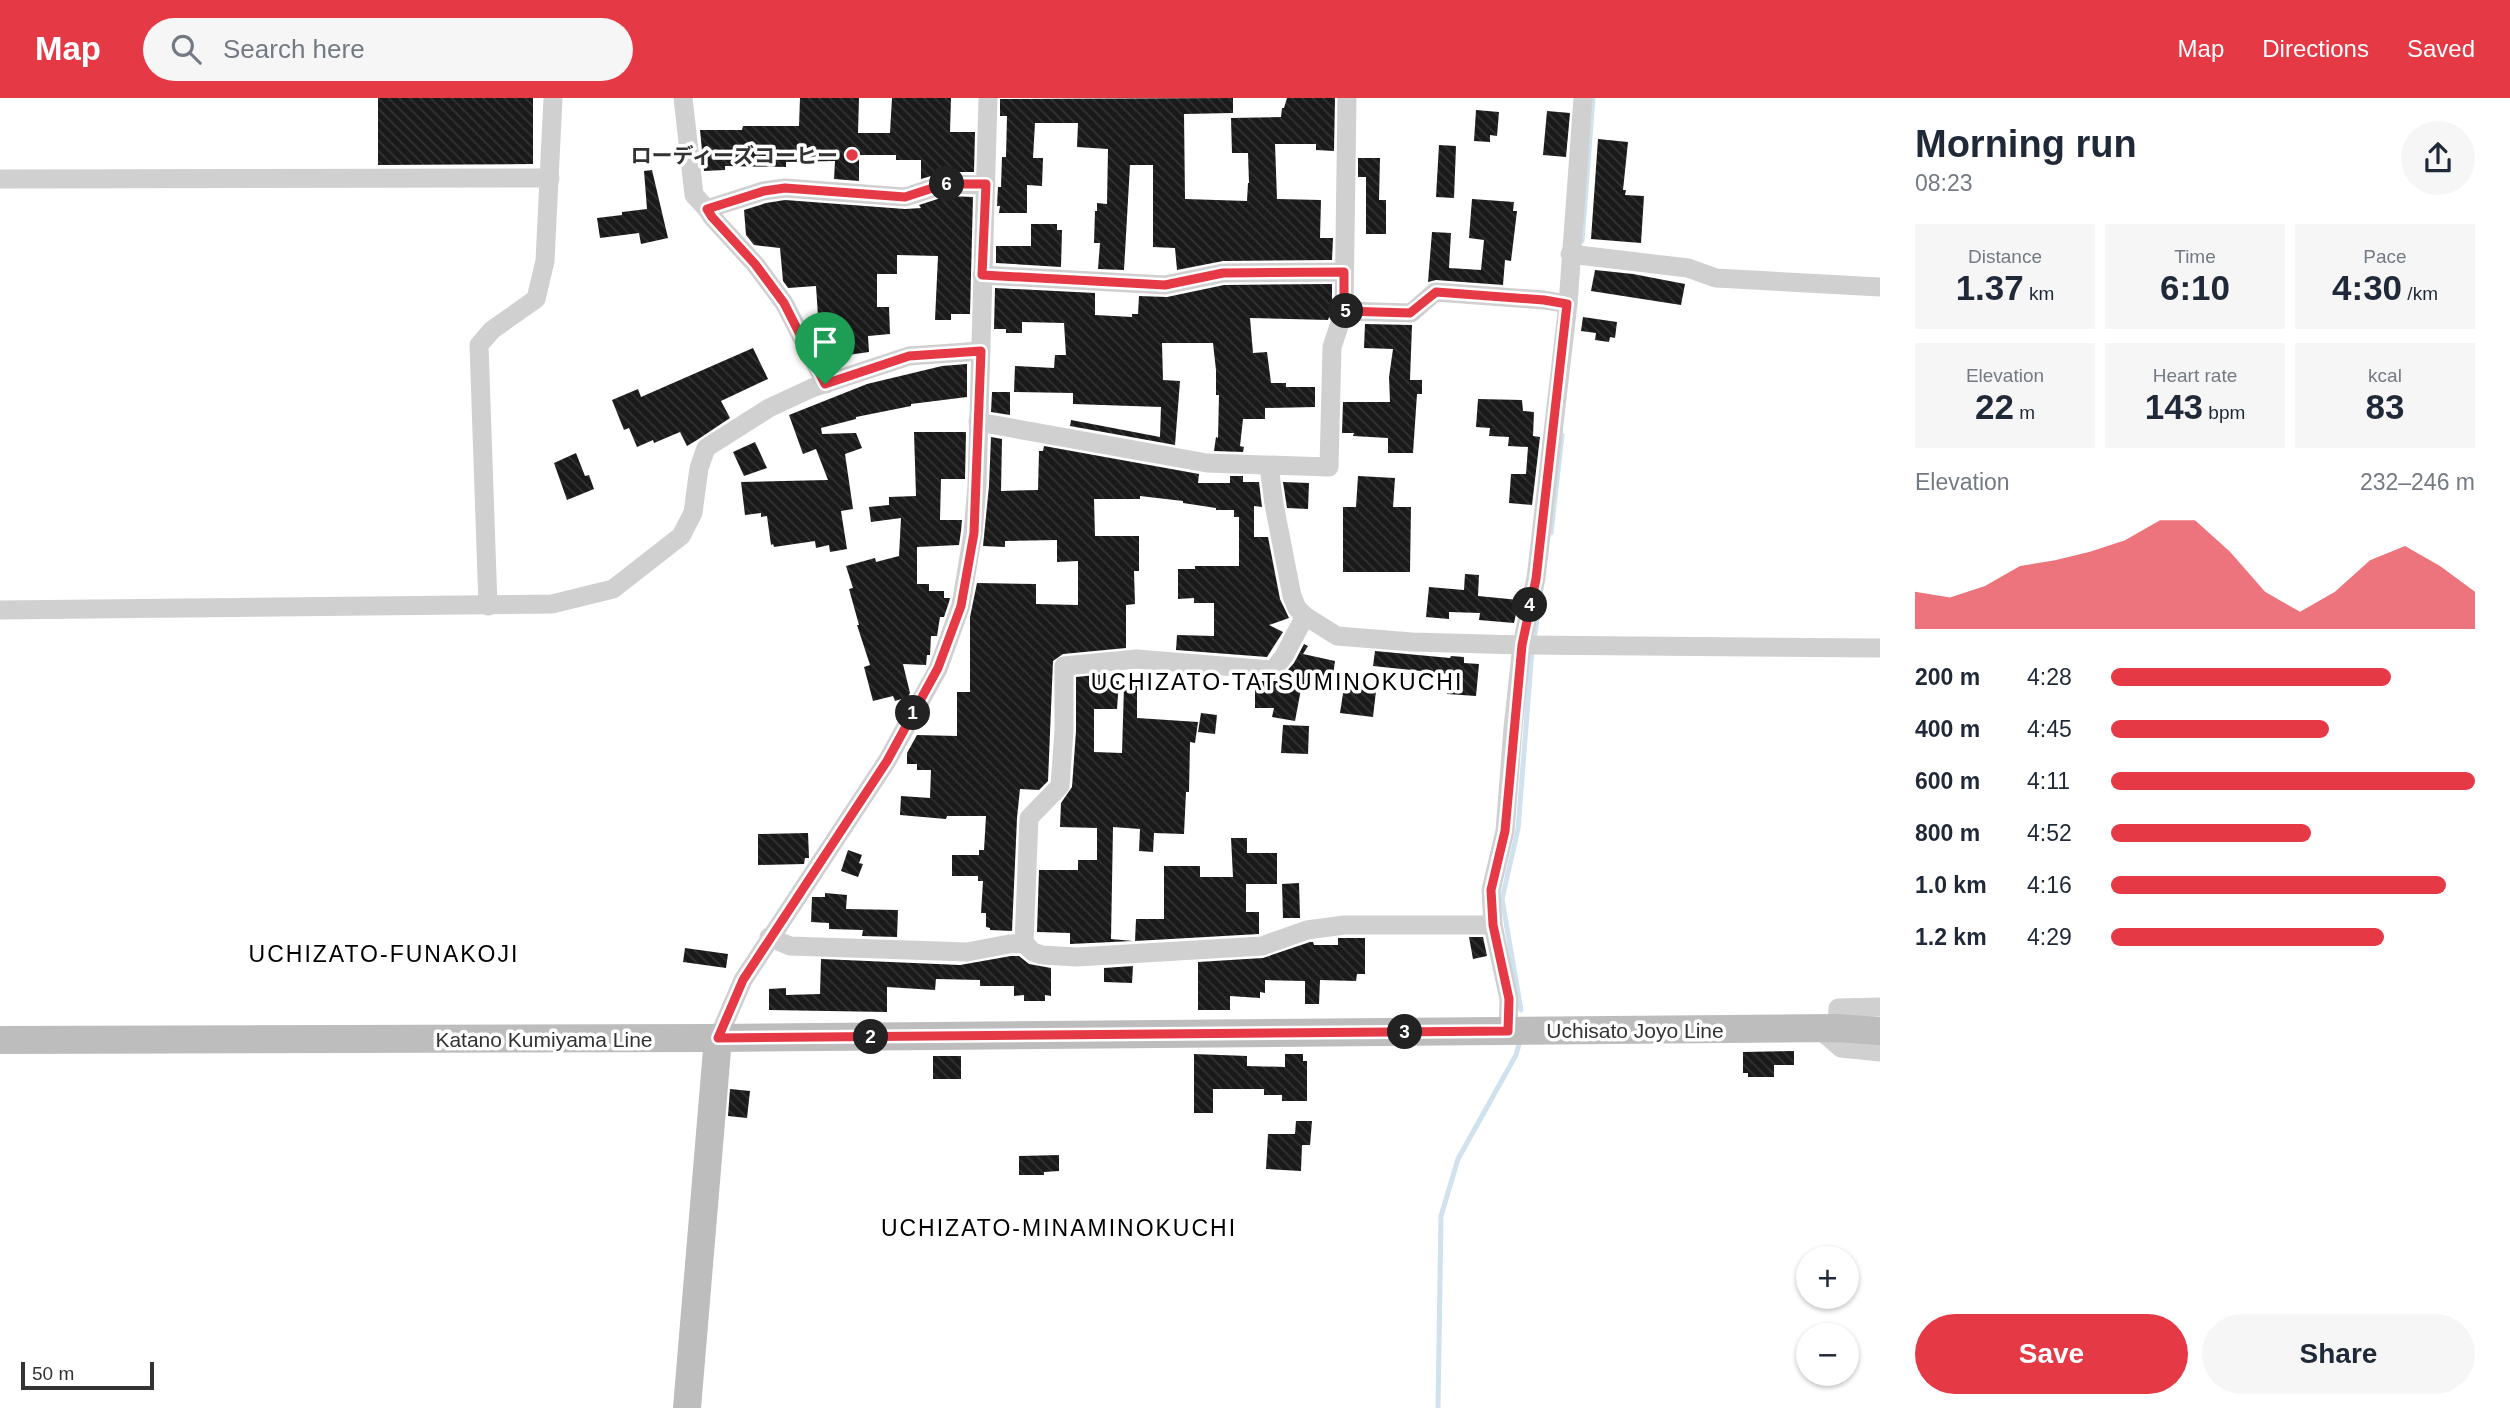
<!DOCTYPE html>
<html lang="en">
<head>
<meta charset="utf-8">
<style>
	body { margin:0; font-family:Helvetica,"Noto Sans JP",sans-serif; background:#f6f6f7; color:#1f2937; height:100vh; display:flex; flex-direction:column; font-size:26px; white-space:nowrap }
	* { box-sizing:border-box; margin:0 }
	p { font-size:23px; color:#747a83 }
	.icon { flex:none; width:38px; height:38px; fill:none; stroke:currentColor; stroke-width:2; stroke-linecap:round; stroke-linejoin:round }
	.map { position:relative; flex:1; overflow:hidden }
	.side { display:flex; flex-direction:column; background:#fff; width:630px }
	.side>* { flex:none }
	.buttons { position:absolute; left:1796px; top:1148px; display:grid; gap:14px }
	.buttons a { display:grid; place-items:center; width:63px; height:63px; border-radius:50%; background:#fff; box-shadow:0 2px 5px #0004; font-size:35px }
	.scale { position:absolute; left:21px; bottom:18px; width:133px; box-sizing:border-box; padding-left:7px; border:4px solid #333; border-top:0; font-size:19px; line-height:24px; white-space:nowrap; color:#333; -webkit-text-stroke:5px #fff; paint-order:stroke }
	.pin { position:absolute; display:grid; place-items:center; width:60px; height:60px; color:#fff; margin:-72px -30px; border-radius:50% 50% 50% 0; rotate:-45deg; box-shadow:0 0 7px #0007 }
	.pin .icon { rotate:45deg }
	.km { position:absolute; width:35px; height:35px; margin:-18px; border-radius:50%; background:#222; color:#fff; font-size:19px; line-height:35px; text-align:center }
	.round { display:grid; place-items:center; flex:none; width:74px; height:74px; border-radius:37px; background:#f6f6f7 }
	.summary { display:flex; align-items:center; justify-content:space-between; height:119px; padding:0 35px }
	h1 { font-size:38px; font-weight:800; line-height:52px }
	.metrics { display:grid; grid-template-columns:repeat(3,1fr); gap:10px; height:119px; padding:7px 35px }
	.metrics div { display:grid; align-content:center; border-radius:0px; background:#f6f6f7; text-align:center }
	.metrics b { font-size:35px; font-weight:800 }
	.metrics small { font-size:19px; font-weight:400 }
	.metrics p { font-size:19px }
	.chart { height:196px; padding:14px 35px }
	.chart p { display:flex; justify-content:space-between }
	.chart svg { width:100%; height:126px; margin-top:7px; fill:#e63946; opacity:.7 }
	.button { display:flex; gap:14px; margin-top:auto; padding:14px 35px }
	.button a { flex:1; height:80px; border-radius:42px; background:#e63946; color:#fff; font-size:28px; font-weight:800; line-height:80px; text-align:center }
	.button a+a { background:#f6f6f7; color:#1f2937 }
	ul { padding:0 35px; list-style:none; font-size:23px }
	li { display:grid; grid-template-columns:112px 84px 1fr; align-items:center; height:52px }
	li i { height:18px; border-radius:9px; background:#e63946 }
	header { display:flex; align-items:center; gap:42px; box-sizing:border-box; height:98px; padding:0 35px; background:#e63946; color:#fff }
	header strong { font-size:33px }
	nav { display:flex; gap:38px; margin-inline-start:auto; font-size:24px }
	.search { width:490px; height:63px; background:#f6f6f7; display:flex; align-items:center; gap:18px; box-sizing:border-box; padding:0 24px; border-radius:38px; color:#747a83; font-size:26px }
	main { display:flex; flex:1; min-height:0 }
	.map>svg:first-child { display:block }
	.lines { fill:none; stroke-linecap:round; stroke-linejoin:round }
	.stream { stroke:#cfe2ee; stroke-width:5 }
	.building { fill:url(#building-back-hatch) }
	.minor { stroke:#d0d0d0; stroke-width:19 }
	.secondary { stroke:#bdbdbd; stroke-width:28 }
	.route-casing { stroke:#fff; stroke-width:14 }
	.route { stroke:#e63946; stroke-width:9 }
	.poi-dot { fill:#e63946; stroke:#fff; stroke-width:2.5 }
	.labels { text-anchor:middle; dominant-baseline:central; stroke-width:7; stroke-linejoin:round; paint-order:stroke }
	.poi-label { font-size:21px; font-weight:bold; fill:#333; stroke:#fff; text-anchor:end }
	.street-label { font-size:21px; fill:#333; stroke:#fff }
	.neighbourhood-label { font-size:23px; letter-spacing:2px; fill:#000; stroke:#fff }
</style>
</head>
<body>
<header>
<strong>Map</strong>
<div class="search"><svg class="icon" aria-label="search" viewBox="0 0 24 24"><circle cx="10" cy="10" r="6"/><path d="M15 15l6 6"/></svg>Search here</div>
<nav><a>Map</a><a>Directions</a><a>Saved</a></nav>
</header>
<main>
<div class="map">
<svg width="1880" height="1310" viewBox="0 0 1880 1310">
	<defs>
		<pattern id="building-back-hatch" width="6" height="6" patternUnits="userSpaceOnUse" patternTransform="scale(1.75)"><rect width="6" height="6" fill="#1a1a1a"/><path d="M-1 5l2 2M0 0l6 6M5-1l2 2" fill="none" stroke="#333"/></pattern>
	</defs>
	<rect width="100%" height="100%" fill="#fff"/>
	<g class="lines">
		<g class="stream">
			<polyline points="1582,143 1593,0"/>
			<polyline points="1551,435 1562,337"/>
			<polyline points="1534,542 1538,514"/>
			<polyline points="1521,912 1502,801 1518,731 1532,552"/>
			<polyline points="1438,1310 1441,1118 1458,1061 1516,957 1519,946"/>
		</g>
	</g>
	<g class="building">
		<polygon points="378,0 533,0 533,66 378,67"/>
		<polygon points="800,0 859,0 858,35 890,35 892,0 951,0 950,34 975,34 974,74 945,74 921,81 921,62 896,62 896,57 859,57 859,83 834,81 835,63 786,64 786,69 725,68 725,72 704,73 700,32 742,32 743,28 799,28"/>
		<polygon points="1233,0 1233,15 1184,16 1185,101 1247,103 1248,85 1249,85 1248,55 1232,55 1231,20 1281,19 1282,10 1284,10 1287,0 1335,0 1334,53 1316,52 1316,46 1275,46 1277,101 1321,102 1320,140 1333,140 1332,162 1223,163 1177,172 1175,150 1153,149 1153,67 1130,67 1124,172 1098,171 1100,145 1094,145 1095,113 1097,113 1097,105 1107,106 1108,51 1077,49 1078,25 1035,25 1033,60 1043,60 1042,88 1027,87 1027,115 999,115 1000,108 997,108 998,89 1001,89 1002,59 1006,59 1007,18 1000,18 1000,1"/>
		<polygon points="1476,12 1499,14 1497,38 1490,37 1490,44 1474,43"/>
		<polygon points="1547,13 1570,15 1566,59 1543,57"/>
		<polygon points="1598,41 1628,44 1623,92 1626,92 1625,97 1644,98 1641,145 1591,141"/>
		<polygon points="1439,47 1456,48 1454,100 1436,99"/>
		<polygon points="1358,60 1380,60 1379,102 1386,102 1386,136 1366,136 1366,79 1358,79"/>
		<polygon points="652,72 668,140 641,146 639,135 600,140 597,120 622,117 622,114 647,111 644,73"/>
		<polygon points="947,98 973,99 970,216 951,216 951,222 935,222 938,158 897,157 897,176 877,176 877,209 889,209 890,236 868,238 869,254 841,258 840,249 833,250 832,244 821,245 820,235 814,235 812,221 818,218 816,188 788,190 783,183 780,150 754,147 746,137 744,112 766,105 785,102 905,111 921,110 919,107"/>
		<polygon points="1472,101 1514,104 1513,113 1517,113 1511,163 1505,162 1503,187 1436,182 1428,184 1432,134 1451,135 1449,170 1481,172 1484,142 1469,140"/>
		<polygon points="1031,126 1057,126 1057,132 1062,132 1061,169 996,165 996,148 1031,148"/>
		<polygon points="1595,172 1633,176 1685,186 1681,207 1591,193"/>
		<polygon points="1332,186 1332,211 1328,222 1250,220 1253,255 1267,254 1271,285 1286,285 1286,289 1315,289 1315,309 1265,310 1265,321 1243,321 1240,348 1244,349 1243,354 1214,353 1216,339 1218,340 1219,297 1216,297 1216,272 1213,245 1162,245 1163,282 1180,283 1175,347 1070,328 1071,322 1160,339 1161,309 1073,306 1073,295 1014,294 1015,268 1054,270 1055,257 1066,257 1064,225 1022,224 1022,235 1006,235 1006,231 994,231 995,190 1095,195 1095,217 1132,219 1132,216 1138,216 1139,198 1167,199 1224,187"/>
		<polygon points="1583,219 1617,224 1615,240 1610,239 1609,244 1595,242 1596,235 1581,233"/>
		<polygon points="1365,226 1412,227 1410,282 1422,282 1422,296 1417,296 1413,355 1388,355 1388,340 1353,338 1354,335 1342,335 1343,304 1390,304 1389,279 1393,251 1364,250"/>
		<polygon points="753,250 768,281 721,303 730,320 697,342 687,348 680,334 654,345 653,342 637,349 629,330 624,332 612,302 638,291 641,299"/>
		<polygon points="967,266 967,299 911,306 911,308 856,319 856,321 821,330 822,336 856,335 862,350 845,356 853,411 841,413 847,451 830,454 829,447 816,450 815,443 774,449 773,446 771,447 767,418 761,419 761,415 745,417 741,384 828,382 816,351 803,356 789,317 867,286 942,268"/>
		<polygon points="992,294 1010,294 1010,317 991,314"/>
		<polygon points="1478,301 1522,302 1523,313 1534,314 1533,338 1540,339 1532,407 1509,405 1511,376 1526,376 1528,349 1508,348 1509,339 1489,338 1490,330 1476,329"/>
		<polygon points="914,334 966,334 965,381 941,381 940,422 962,422 961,433 959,447 917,449 917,486 929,486 929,493 944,493 944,500 950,500 949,504 944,519 940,519 937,538 931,538 930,557 927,557 926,567 903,566 910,595 908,599 895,603 893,598 873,603 864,569 870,567 857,527 859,527 849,491 853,490 846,468 875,460 876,464 899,458 901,420 871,424 869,409 889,407 889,399 916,398"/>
		<polygon points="991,339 1002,341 1001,393 1038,392 1039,353 1043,353 1044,348 1199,376 1198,385 1230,385 1230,378 1243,378 1243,384 1259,384 1262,409 1254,408 1254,439 1268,439 1280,501 1289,520 1269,527 1283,534 1267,559 1176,552 1177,537 1214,538 1214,505 1194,505 1194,500 1178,501 1178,471 1195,471 1195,468 1239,468 1239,419 1234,419 1234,412 1216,412 1216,410 1183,405 1183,403 1140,398 1140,401 1094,401 1095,438 1139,438 1139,473 1134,473 1135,506 1126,507 1126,550 1063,556 1053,563 1048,683 1039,692 1020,691 1017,720 1012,833 990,832 990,830 986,829 986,815 981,815 983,783 978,783 978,778 952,778 952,757 979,757 979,752 984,752 986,718 947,718 946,721 900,717 901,698 930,700 931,672 917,672 917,666 907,666 907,655 917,637 957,638 957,594 970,594 970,519 977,485 1036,486 1036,506 1078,507 1078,463 1057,464 1057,442 1005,443 1005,449 983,448 989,388"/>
		<polygon points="755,344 767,370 744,378 733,354"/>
		<polygon points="576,355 585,378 589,377 594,391 567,402 554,365"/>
		<polygon points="1358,378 1395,380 1393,409 1411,409 1410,474 1343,474 1343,409 1356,409"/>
		<polygon points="1283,384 1309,385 1308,411 1287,410"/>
		<polygon points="1465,476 1479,477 1478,498 1519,502 1514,525 1479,522 1480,515 1449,514 1449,521 1426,519 1429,489 1464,492"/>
		<polygon points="1304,546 1308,548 1303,556 1335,563 1331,592 1302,586 1295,623 1272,619 1274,610 1255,610 1255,583 1278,583 1294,565"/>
		<polygon points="1375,553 1450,560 1451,558 1464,559 1464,565 1479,566 1476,598 1447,596 1449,576 1373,568"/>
		<polygon points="1116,575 1116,583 1119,583 1117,611 1094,611 1094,654 1122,655 1124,588 1137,588 1137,620 1198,624 1195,645 1190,644 1189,694 1186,694 1184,736 1154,735 1153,754 1139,753 1140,731 1113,729 1111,841 1133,843 1070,846 1070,835 1037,834 1039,772 1078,772 1078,762 1097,762 1097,730 1060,729 1061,705 1072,689 1076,633 1076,579"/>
		<polygon points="1344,589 1376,593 1373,619 1340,615"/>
		<polygon points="1201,615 1217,617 1215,636 1198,634"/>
		<polygon points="1283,627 1309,628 1308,656 1281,655"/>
		<polygon points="808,735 809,760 805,760 804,766 758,767 758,736"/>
		<polygon points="1231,740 1247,740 1247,755 1277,755 1277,786 1246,786 1246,814 1259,814 1259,836 1135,843 1136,821 1164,821 1164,768 1200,768 1200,779 1233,779"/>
		<polygon points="848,752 862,757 859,765 863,766 858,779 841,773"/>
		<polygon points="1299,785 1300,820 1283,820 1282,786"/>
		<polygon points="825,795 847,797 846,811 898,812 897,839 862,838 863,832 829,831 829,825 811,824 812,799 825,799"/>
		<polygon points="1469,839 1483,839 1487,858 1473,861"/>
		<polygon points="1338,840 1365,840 1365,876 1357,876 1356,883 1320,882 1319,906 1305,906 1305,883 1265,882 1265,895 1260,894 1260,900 1230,898 1230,912 1198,912 1198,864 1263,860 1310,844 1313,844 1314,847 1338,847"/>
		<polygon points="685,850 728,856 726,870 683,864"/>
		<polygon points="1011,858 1019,858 1029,866 1051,870 1051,898 1045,897 1045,903 1024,903 1024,897 1014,898 1014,888 980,888 980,882 936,881 935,892 887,889 887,914 769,912 769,891 786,890 786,897 820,896 821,861 960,867"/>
		<polygon points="1133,868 1132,885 1104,884 1104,870"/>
		<polygon points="1794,953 1794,967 1774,967 1774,979 1748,979 1748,975 1743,975 1743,954"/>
		<polygon points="1194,956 1247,958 1247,968 1285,969 1285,956 1303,956 1303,963 1307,963 1307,1003 1282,1003 1282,997 1264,997 1264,991 1213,991 1213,1015 1194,1015"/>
		<rect x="933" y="958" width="28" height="23"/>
		<polygon points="730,991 750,993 747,1020 728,1018"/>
		<polygon points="1296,1023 1312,1023 1310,1047 1302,1047 1301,1073 1266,1071 1268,1036 1295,1036"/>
		<polygon points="1059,1057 1059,1073 1044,1074 1044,1077 1019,1077 1019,1058"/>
	</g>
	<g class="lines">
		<g class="minor">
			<polyline points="683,0 694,97 707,111"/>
			<polyline points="0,81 550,80"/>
			<polyline points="1570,156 1688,170 1716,180 1880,189"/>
			<polyline points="982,177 1165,187 1223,175 1344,174"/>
			<polyline points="1344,213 1411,215 1435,194 1544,202 1568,206"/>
			<polyline points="826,286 784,205 755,166 712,119 707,111 763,93 785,90 905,99 945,86 986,87"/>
			<polyline points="978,324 1207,365 1329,369 1332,249 1344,213 1347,0"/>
			<polyline points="1269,368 1274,406 1292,498 1297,510 1305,518 1337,538 1412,544 1522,547 1880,550"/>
			<polyline points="488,508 479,247 492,232 536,201 545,163 553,0"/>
			<polyline points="0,512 552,506 613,491 681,438 693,415 699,370 706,350 769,310 812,290 909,258 981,253"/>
			<polyline points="769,839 790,848 967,854 1009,846 1024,845 1033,854 1042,857 1077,859 1262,848 1307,832 1344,827 1493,827"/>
			<polyline points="1024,845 1029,720 1060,688 1064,632 1064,568 1137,561 1273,572 1284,558 1305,518"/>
			<polyline points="1837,930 1838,910 1880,909"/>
			<polyline points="1819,931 1841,950 1880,954"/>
			<polyline points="1508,933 1509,901 1493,827 1491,792 1505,733 1513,630 1522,547 1536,480 1568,206 1583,0"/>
			<polyline points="718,940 743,882 887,663 938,571 961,507 973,435 977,387 988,0"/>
		</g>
		<g class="secondary">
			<polyline points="0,942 718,940 1837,930 1880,933"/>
			<polyline points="687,1310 718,940"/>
		</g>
	</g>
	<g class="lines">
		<defs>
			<polygon id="route" points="945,86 986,86 982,177 1165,187 1223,175 1344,174 1344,213 1410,215 1436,194 1544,202 1567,206 1536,481 1522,547 1505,733 1491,792 1493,827 1509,901 1508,933 718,940 743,882 887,663 938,570 961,508 974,435 981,253 909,258 825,286 784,205 755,166 712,119 707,111 764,93 785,90 905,99"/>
		</defs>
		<use href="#route" class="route-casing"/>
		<use href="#route" class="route"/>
	</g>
	<circle class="poi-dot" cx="852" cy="57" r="7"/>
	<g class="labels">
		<g class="poi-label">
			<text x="838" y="57">ローディーズコーヒー</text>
		</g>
		<g class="street-label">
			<text x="1635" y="932">Uchisato Joyo Line</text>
			<text x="544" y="941">Katano Kumiyama Line</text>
		</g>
		<g class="neighbourhood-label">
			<text x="1277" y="584">UCHIZATO-TATSUMINOKUCHI</text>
			<text x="384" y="856">UCHIZATO-FUNAKOJI</text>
			<text x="1059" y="1130">UCHIZATO-MINAMINOKUCHI</text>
		</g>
	</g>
</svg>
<div class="buttons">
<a>+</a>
<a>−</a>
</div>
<div class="scale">50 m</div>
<div class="pin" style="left:825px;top:286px;background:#1e9e55"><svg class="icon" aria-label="arrive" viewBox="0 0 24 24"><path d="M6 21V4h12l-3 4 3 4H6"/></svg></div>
<b class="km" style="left:913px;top:615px">1</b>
<b class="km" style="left:871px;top:939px">2</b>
<b class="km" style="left:1405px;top:934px">3</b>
<b class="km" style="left:1530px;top:507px">4</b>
<b class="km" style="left:1346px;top:213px">5</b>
<b class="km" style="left:947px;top:86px">6</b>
</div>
<section class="side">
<div class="summary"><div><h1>Morning run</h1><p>08:23</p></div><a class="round"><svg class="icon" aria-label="share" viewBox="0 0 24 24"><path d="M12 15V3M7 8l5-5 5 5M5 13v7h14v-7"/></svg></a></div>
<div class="metrics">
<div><p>Distance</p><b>1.37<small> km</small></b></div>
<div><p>Time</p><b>6:10</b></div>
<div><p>Pace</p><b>4:30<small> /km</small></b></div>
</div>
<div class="metrics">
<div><p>Elevation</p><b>22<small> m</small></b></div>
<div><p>Heart rate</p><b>143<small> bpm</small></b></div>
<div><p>kcal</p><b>83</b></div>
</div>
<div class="chart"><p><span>Elevation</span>232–246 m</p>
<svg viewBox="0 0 160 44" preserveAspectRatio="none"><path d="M0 44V31L10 33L20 29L30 22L40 20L50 17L60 13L70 6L80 6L90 17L100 31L110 38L120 31L130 20L140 15L150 22L160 31V44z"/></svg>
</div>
<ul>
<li><b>200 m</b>4:28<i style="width:77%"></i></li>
<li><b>400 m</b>4:45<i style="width:60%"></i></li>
<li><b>600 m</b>4:11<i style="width:100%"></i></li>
<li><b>800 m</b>4:52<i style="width:55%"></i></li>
<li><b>1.0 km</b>4:16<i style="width:92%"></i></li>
<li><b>1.2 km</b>4:29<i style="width:75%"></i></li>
</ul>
<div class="button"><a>Save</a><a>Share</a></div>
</section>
</main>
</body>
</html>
